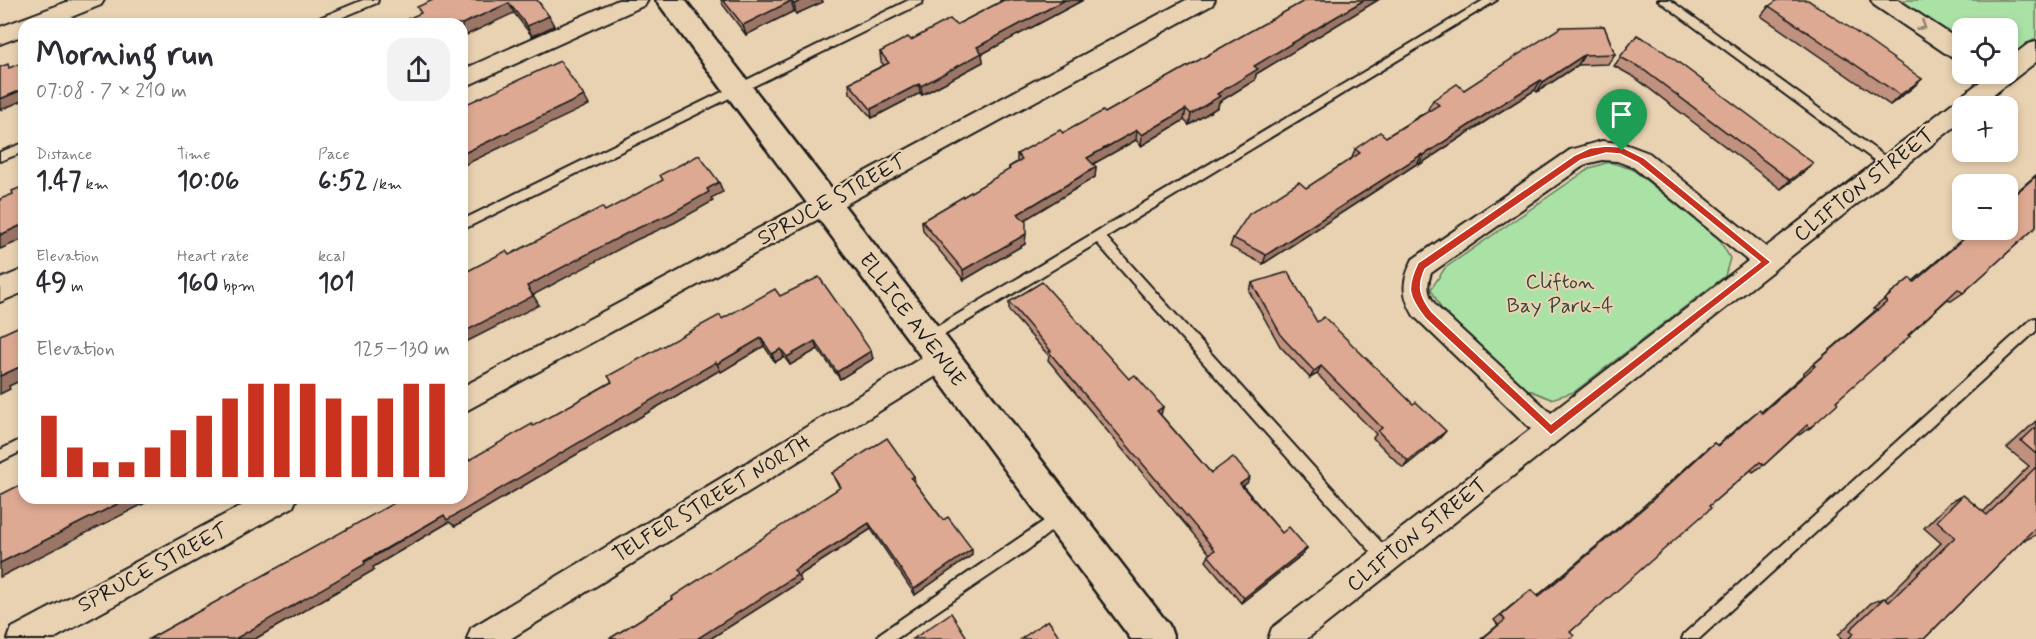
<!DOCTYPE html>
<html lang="en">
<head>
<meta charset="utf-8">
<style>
	body { margin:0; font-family:Mynerve,sans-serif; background:#f2f2f3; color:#2b2b33; height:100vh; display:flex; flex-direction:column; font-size:22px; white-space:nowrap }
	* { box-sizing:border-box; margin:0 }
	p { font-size:20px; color:#7c7c81 }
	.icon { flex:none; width:33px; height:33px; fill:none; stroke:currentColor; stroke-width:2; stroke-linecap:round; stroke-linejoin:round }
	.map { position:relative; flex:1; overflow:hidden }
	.details { position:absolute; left:18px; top:18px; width:450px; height:486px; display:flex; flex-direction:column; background:#fff; border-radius:18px; box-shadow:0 3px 9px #0003 }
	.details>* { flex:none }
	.tools { position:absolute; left:1952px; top:18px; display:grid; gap:12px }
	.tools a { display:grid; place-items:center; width:66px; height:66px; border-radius:12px; background:#fff; box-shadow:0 3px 9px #0003; font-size:30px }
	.pin { position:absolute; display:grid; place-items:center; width:51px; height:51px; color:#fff; margin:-62px -26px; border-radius:50% 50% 50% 0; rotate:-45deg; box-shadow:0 0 6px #0007 }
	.pin .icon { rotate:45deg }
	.round { display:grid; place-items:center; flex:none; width:63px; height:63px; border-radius:18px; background:#f2f2f3 }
	.overview { display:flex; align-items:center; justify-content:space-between; height:102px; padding:0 18px }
	h1 { font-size:33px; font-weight:700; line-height:45px }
	.figures { display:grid; grid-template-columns:repeat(3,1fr); gap:9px; height:102px; padding:6px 18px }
	.figures div { display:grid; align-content:center }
	.figures b { font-size:26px; font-weight:700 }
	.figures small { font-size:16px; font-weight:400 }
	.figures p { font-size:16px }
	.chart { height:168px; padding:12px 18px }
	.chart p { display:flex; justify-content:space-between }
	.chart svg { width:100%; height:108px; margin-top:6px; stroke:#c8321e; stroke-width:6 }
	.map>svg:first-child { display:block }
	.green { fill:#aae2a6; stroke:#637f61; stroke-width:1.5 }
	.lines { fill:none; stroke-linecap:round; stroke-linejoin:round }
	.service-casing { stroke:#1c1c1c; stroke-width:4 }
	.minor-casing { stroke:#1c1c1c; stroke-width:4 }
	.secondary-casing { stroke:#1c1c1c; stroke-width:5 }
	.service { fill:#e9d2b2; fill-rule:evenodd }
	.minor { fill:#e9d2b2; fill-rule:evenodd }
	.secondary { fill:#e9d2b2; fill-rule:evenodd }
	.wall { fill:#bf917e; stroke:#1c1c1c; stroke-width:1.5 }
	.shaded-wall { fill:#9b7666; stroke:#1c1c1c; stroke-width:1.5 }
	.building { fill:#dea992; stroke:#1c1c1c; stroke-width:1.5 }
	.oneway { stroke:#8d806e }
	.route { fill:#c8321e; stroke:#fff; stroke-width:1.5; fill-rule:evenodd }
	.labels { text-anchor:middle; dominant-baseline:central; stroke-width:4.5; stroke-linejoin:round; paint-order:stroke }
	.street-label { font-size:21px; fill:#1c1c1c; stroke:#e9d2b2 }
	.park-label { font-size:21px; fill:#384438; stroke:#e9d2b2 }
</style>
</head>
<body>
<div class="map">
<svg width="2036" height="639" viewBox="0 0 2036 639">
	<rect width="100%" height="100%" fill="#e9d2b2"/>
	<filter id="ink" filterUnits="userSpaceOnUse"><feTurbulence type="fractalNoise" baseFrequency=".0167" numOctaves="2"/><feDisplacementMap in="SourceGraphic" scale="12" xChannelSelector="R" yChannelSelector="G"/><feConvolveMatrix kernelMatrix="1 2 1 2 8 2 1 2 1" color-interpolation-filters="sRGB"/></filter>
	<g filter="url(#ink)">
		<g class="green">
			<polygon points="1897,0 2036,0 2036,38 2007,58 2007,28 1962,28 1962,42"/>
			<polygon points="1609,162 1632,169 1719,239 1730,258 1725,276 1574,392 1551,399 1527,389 1442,310 1431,289 1445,268 1590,168"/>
		</g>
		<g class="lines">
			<defs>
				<g id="service">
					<polygon points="363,0 378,0 377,3 326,24 311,24 312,21"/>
					<polygon points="909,0 923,0 922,3 462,230 462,220"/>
					<polygon points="1484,0 1497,0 1106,237 1391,553 1393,558 1391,563 1386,565 1381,563 1097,243 931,343 927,344 923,343 921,339 923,335"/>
					<polygon points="1658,0 1670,0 1894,163 1896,166 1894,169 1886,169"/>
					<polygon points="24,143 24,152 0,161 0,152"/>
					<polygon points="2036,318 2036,331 1699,639 1682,639 1684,634 2032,319"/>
					<polygon points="24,438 24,450 0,462 0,450"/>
					<polygon points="1060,510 1065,512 1067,516 1065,520 1029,549 896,639 877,639 879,634"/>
				</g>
				<g id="minor">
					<polygon points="72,0 104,0 101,5 54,24 24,24 24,35 0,44 0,27"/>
					<polygon points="618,0 648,0 645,5 462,88 462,70"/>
					<polygon points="1186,0 1215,0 1212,5 462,413 462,387"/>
					<polygon points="1871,0 1898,0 1962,42 1962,61 1954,59 1874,5"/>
					<path d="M2036,42V62L1979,106H1962V121L1307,639H1268L1272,628L1531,429L1414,316C1401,294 1402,281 1413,259L1570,150L1602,141L1625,144L1649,153L1766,247L1990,74H2007V60L2028,44ZM1602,160L1617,161L1633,167L1748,261L1551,413L1437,307C1428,295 1426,287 1431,273L1586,164Z"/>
					<polygon points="24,269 24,292 0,302 0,279"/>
					<polygon points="942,347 951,351 955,359 951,367 510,639 467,639 471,628 933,351"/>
					<polygon points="256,498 297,498 293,507 53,639 8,639 12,628"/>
				</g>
				<polygon id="secondary" points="656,0 685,0 1169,625 1174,639 1131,639"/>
			</defs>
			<use href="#service" class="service-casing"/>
			<use href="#minor" class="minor-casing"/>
			<use href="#secondary" class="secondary-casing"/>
			<use href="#service" class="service"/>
			<use href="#minor" class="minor"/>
			<use href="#secondary" class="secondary"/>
		</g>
		<g class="wall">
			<polygon points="721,0 822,0 823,2 796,14 794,11 746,35 723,5"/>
			<polygon points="1000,0 1083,0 982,54 983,62 922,95 920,93 872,118 850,93 849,83 884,65 881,62 880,52 911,40 956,25 1000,2"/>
			<polygon points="1306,0 1378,0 1256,74 1255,80 1219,102 1218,107 1189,125 1184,120 1141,146 1136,140 1093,164 1096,167 1095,177 1024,220 1025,244 964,280 923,231 922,221 1009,170 1009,167 1017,162 1017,154 1105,113"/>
			<polygon points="539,2 554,26 532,36 514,13 421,13"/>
			<polygon points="1769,6 1922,79 1911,89 1890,105 1761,16"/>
			<polygon points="1604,26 1615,54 1608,64 1578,65 1537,92 1535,90 1495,115 1419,165 1418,163 1263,264 1230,247 1233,238 1352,158 1355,149 1386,137 1429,110 1428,109 1433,100 1464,90"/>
			<polygon points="1637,35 1804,172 1781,189 1634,77 1614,66"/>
			<polygon points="2036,175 2036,227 1963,293 1951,301 1948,299 1836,401 1810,428 1799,435 1798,434 1764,465 1753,472 1751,470 1709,506 1570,632 1571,639 1481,639 1498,625 1494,620 1524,595 1531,590 1537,596 1638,511 1705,450 1714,443 1717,445 1749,418 1759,410 1761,412 1804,374 1803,373 1876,310 1873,309 1899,287 1910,278 1913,281 1973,230 2007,230 2007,200"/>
			<polygon points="1252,283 1317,322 1440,438 1403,468 1373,438 1376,434 1317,374 1310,378 1280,346 1249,291"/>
			<polygon points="780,296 873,359 840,379 818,349 790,365 784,357 775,362 764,346 721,372 720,370 455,526 449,522 373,567 374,570 255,639 149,639 534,426 722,319"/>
			<polygon points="1009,302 1161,415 1211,473 1247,483 1243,486 1282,533 1307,548 1303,554 1241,603 1206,561 1210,554 1048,360 1049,356 1009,311"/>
			<polygon points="2036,421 2036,535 2025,540 2024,539 1924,639 1840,639 1841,638 1838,635 1871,603 1884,598 1885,599 1941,543 1924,528 1950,502 1963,495 1983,512 2029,466 2007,448"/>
			<polygon points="832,473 914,476 915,483 943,520 972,555 915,595 871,529 798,576 801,581 710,639 609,639 673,599 840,488 835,480"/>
		</g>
		<g class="shaded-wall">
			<polygon points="803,0 822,0 823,2 796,14 794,4"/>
			<polygon points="1065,0 1083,0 982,54 983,62 922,95 921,86 977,47"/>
			<polygon points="1364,0 1378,0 1256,74 1255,80 1219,102 1218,107 1189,125 1191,114 1254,66"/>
			<polygon points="791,1 794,11 746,35 743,25"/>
			<polygon points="509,3 514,13 462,37 462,24"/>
			<polygon points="549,16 554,26 532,36 527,26"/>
			<polygon points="1584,55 1578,65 1537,92 1543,82"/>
			<polygon points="1922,79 1911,89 1890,105 1900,95"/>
			<polygon points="1541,80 1535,90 1495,115 1419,165 1424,155 1500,105"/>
			<polygon points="919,84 920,93 872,118 871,109"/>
			<polygon points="24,89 24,100 0,110 0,99"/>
			<polygon points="584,96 589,105 462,166 462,154"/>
			<polygon points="1186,109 1184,120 1141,146 1142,135"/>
			<polygon points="1137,130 1136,140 1086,168 1087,158"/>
			<polygon points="1422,154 1418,163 1263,264 1266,255"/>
			<polygon points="1813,163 1804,172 1781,189 1790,180"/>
			<polygon points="1096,167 1095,177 1018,224 1018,214"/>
			<polygon points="462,174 465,180 462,182"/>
			<polygon points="719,182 723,192 711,198 713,201 674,223 636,240 533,295 539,305 462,344 462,333 527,286"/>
			<polygon points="24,224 24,239 0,249 0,235"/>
			<polygon points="1026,234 1025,244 964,280 963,270"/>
			<polygon points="761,338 764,346 721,372 717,364"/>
			<polygon points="815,341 818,349 790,365 787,357"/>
			<polygon points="781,349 784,357 775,362 772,354"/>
			<polygon points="871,351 873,359 840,379 837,372"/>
			<polygon points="716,362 720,370 455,526 449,522 373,567 374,570 255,639 235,639 444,515"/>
			<polygon points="24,365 24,379 9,386 10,389 0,394 0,376"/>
			<polygon points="1321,366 1317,374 1310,378 1314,371"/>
			<polygon points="1163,407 1161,415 1157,411"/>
			<polygon points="1446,431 1440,438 1403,468 1408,461"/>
			<polygon points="1250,477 1247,483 1237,490 1240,484"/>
			<polygon points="129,498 155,498 0,577 0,563"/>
			<polygon points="869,523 871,529 798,576 801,581 710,639 697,639 794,570"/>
			<polygon points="1307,548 1303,554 1241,603 1244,598"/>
			<polygon points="972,549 972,555 915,595 914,589"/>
		</g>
		<g class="building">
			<polygon points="433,0 537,0 549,16 527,26 509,3 462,24 396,24 421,13 417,7"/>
			<polygon points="723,0 803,0 794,4 791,1 743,25"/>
			<polygon points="1004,0 1065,0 977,47 982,53 921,86 919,84 871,109 849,83 889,63 880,52 908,37 911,40 950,19 956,25"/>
			<polygon points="1306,0 1364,0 1254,66 1258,69 1217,94 1220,96 1191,114 1186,109 1142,135 1137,130 1087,158 1096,167 1018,214 1026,222 1026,234 963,270 922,221 1010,169 1009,167 1022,160 1017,154 1060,130 1063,133 1103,111 1105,113"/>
			<polygon points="1778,0 1808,0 1843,23 1922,79 1900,95 1769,6"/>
			<polygon points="1604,26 1615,54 1584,55 1543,82 1541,80 1500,105 1424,155 1422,154 1266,255 1233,238 1249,214 1299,182 1306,188 1360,153 1355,149 1380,132 1386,137 1439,105 1433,100 1457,84 1464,90 1561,27"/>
			<polygon points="1637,35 1655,45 1813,163 1790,180 1641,68 1620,57"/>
			<polygon points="560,61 584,96 462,154 462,106"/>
			<polygon points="24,62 24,89 0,99 0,67 8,64 9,68"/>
			<polygon points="699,155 719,182 707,189 709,192 670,214 631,231 527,286 533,296 462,333 462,274 506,251 509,255 602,207 605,211 663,180 660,175"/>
			<polygon points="2036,176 2036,227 1963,293 1958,289 1908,335 1910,336 1836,401 1838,403 1810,428 1807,425 1764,465 1760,462 1709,506 1711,508 1570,632 1574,636 1571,639 1482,639 1505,620 1501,615 1531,590 1538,597 1647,505 1714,443 1718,446 1759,410 1762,413 1815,366 1813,365 1887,302 1884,300 1910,278 1914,282 1974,230 2007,230 2007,201"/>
			<polygon points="24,186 24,224 0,235 0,199 13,194 12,191"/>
			<polygon points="1288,272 1317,322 1324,317 1413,404 1416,402 1446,431 1408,461 1378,431 1382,428 1321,366 1314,371 1283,338 1252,283"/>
			<polygon points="819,277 871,351 837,372 815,341 787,357 781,349 772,354 761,338 717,364 716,362 447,520 444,515 364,561 365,564 235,639 149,639 403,498 462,498 462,464 532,424 533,426 612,382 608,376 720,315 722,319 775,289 780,296"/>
			<polygon points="1042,282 1129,379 1135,375 1163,407 1157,411 1211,473 1233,457 1250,477 1240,484 1282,533 1289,527 1307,548 1244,598 1208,555 1215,550 1049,352 1051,351 1009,302"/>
			<polygon points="24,324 24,365 0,376 0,335"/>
			<polygon points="2036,427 2036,454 2021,441"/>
			<polygon points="887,438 914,476 911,478 943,520 948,517 972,549 914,589 869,523 794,570 797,575 697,639 609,639 673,599 672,597 841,487 832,473"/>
			<polygon points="2036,467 2036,531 2034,529 1924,639 1848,639 1854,633 1850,630 1884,598 1889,602 1955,537 1937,521 1963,495 1987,515"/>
			<polygon points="24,483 24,498 129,498 0,563 0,495"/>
			<polygon points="951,613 968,639 913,639"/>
			<polygon points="1048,620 1061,639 1021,639"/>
		</g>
		<defs><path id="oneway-chevron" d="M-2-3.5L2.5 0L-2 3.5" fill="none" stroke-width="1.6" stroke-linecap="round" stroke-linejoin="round" transform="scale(1.5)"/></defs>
		<use class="oneway" href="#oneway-chevron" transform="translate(1922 26) rotate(33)"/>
	</g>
	<path class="route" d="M1606,146L1622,147L1644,158L1771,262L1551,435L1425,318C1408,296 1406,288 1418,263L1575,155L1590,148ZM1606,153L1620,154L1638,163L1760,262L1551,424L1432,312C1420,297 1417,286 1425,269L1581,160Z"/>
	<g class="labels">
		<g class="street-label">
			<text transform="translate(1864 185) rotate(-38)">CLIFTON STREET</text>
			<text transform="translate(832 200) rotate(-29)">SPRUCE STREET</text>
			<text transform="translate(912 320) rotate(53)">ELLICE AVENUE</text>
			<text transform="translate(712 499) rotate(-31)">TELFER STREET NORTH</text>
			<text transform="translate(1417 535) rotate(-38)">CLIFTON STREET</text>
			<text transform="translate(153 568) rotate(-28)">SPRUCE STREET</text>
		</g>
		<g class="park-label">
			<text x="1560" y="282">Clifton<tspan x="1560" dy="24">Bay Park-4</tspan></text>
		</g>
	</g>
</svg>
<div class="tools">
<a><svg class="icon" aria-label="locate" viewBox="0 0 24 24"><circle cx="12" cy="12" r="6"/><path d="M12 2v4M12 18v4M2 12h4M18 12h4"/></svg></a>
<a>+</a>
<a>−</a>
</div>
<div class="pin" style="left:1622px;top:151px;background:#1e9e55"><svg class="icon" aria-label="arrive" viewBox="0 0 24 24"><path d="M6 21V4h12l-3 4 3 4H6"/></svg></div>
<section class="details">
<div class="overview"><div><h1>Morning run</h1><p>07:08 · 7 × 210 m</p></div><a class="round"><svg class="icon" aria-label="share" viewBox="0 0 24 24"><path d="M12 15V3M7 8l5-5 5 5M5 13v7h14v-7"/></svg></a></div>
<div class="figures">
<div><p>Distance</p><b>1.47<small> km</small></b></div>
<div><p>Time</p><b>10:06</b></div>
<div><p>Pace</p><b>6:52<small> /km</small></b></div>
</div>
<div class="figures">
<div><p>Elevation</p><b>49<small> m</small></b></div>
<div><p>Heart rate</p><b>160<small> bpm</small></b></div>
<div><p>kcal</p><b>101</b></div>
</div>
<div class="chart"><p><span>Elevation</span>125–130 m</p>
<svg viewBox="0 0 160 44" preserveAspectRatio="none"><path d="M5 44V19M15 44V32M25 44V38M35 44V38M45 44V32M55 44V25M65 44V19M75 44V12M85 44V6M95 44V6M105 44V6M115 44V12M125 44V19M135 44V12M145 44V6M155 44V6"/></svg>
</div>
</section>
</div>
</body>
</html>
